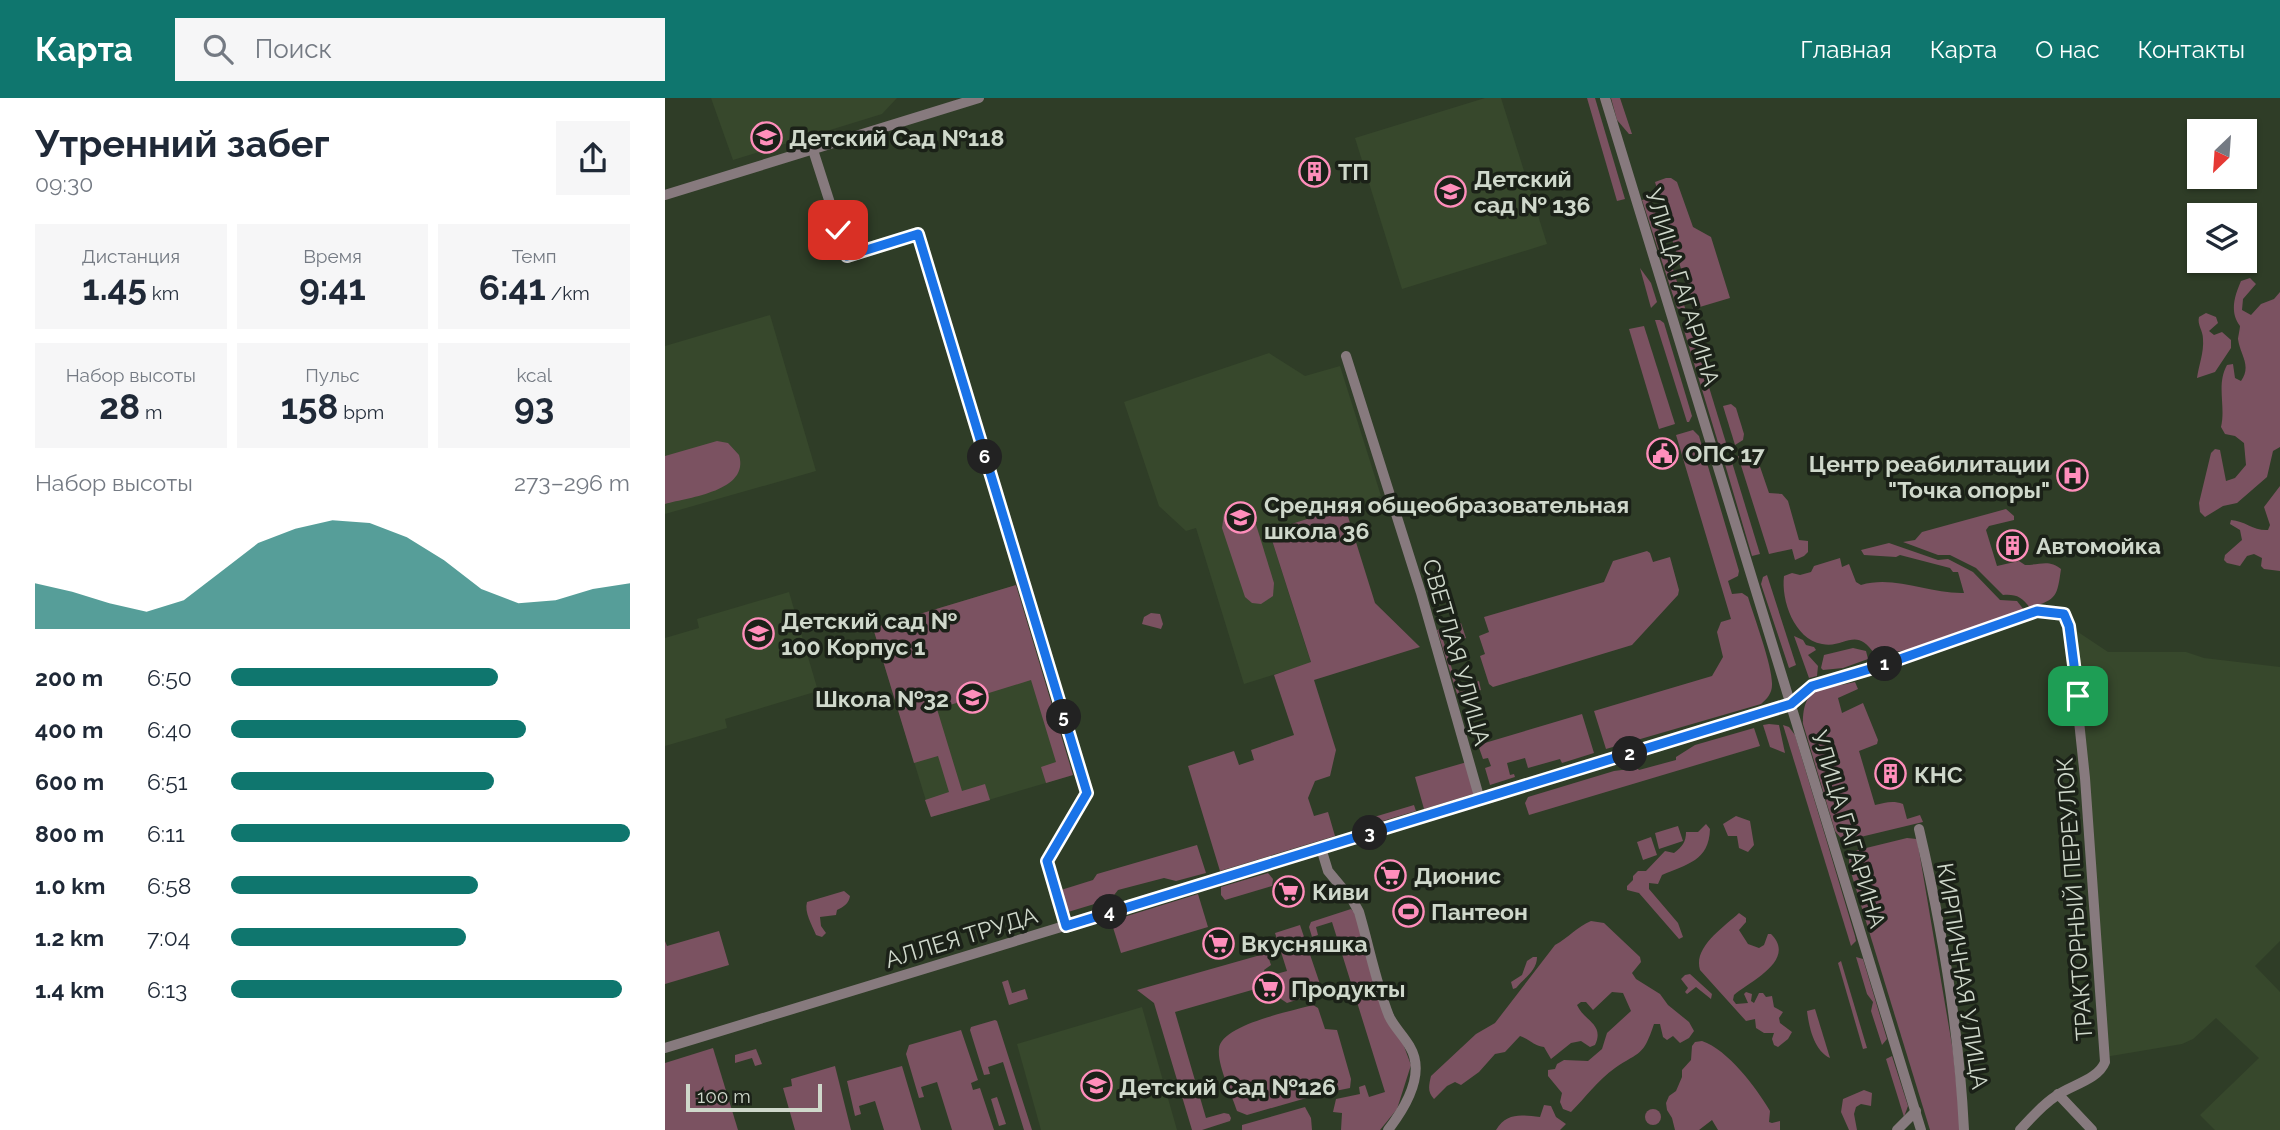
<!DOCTYPE html>
<html lang="ru">
<head>
<meta charset="utf-8">
<style>
	body { margin:0; font-family:Raleway,sans-serif; background:#f6f6f7; color:#1f2937; height:100vh; display:flex; flex-direction:column; font-size:26px; white-space:nowrap }
	* { box-sizing:border-box; margin:0 }
	p { font-size:23px; color:#747a83 }
	.icon { flex:none; width:38px; height:38px; fill:none; stroke:currentColor; stroke-width:2; stroke-linecap:round; stroke-linejoin:round }
	.map { position:relative; flex:1; overflow:hidden }
	.drawer { display:flex; flex-direction:column; background:#fff; width:665px }
	.drawer>* { flex:none }
	.needle { width:46px; rotate:205deg }
	.controls { position:absolute; left:1522px; top:21px; display:grid; gap:14px }
	.controls a { display:grid; place-items:center; width:70px; height:70px; border-radius:0px; background:#fff; box-shadow:0 2px 5px #0004; font-size:35px }
	.scale { position:absolute; left:21px; bottom:18px; width:136px; box-sizing:border-box; padding-left:7px; border:4px solid #cfd8cb; border-top:0; font-size:19px; line-height:24px; white-space:nowrap; color:#cfd8cb; -webkit-text-stroke:5px #1b2118; paint-order:stroke }
	.pin { position:absolute; display:grid; place-items:center; width:60px; height:60px; color:#fff; margin:-30px; border-radius:14px; box-shadow:0 4px 10px #0006 }
	.km { position:absolute; width:35px; height:35px; margin:-18px; border-radius:50%; background:#222; color:#fff; font-size:19px; line-height:35px; text-align:center }
	.round { display:grid; place-items:center; flex:none; width:74px; height:74px; border-radius:0px; background:#f6f6f7 }
	.overview { display:flex; align-items:center; justify-content:space-between; height:119px; padding:0 35px }
	h1 { font-size:38px; font-weight:700; line-height:52px }
	.metrics { display:grid; grid-template-columns:repeat(3,1fr); gap:10px; height:119px; padding:7px 35px }
	.metrics div { display:grid; align-content:center; border-radius:0px; background:#f6f6f7; text-align:center }
	.metrics b { font-size:35px; font-weight:700 }
	.metrics small { font-size:19px; font-weight:400 }
	.metrics p { font-size:19px }
	.chart { height:196px; padding:14px 35px }
	.chart p { display:flex; justify-content:space-between }
	.chart svg { width:100%; height:126px; margin-top:7px; fill:#0f766e; opacity:.7 }
	ul { padding:0 35px; list-style:none; font-size:23px }
	li { display:grid; grid-template-columns:112px 84px 1fr; align-items:center; height:52px }
	li i { height:18px; border-radius:9px; background:#0f766e }
	header { display:flex; align-items:center; gap:42px; box-sizing:border-box; height:98px; padding:0 35px; background:#0f766e; color:#fff }
	header strong { font-size:33px }
	nav { display:flex; gap:38px; margin-inline-start:auto; font-size:24px }
	.search { width:490px; height:63px; background:#f6f6f7; display:flex; align-items:center; gap:18px; box-sizing:border-box; padding:0 24px; border-radius:0px; color:#747a83; font-size:26px }
	main { display:flex; flex:1; min-height:0 }
	.map>svg:first-child { display:block }
	.built { fill:#37482c }
	.green { fill:#7b5261 }
	.lines { fill:none; stroke-linecap:round; stroke-linejoin:round }
	.minor { stroke:#877a7e; stroke-width:10 }
	.route-casing { stroke:#fff; stroke-width:14 }
	.route { stroke:#1a73e8; stroke-width:9 }
	.labels { text-anchor:middle; dominant-baseline:central; stroke-width:7; stroke-linejoin:round; paint-order:stroke }
	.poi-label { font-size:23px; font-weight:bold; fill:#cfd8cb; stroke:#1b2118; text-anchor:start }
	.street-label { font-size:23px; fill:#cfd8cb; stroke:#1b2118 }
</style>
</head>
<body>
<header>
<strong>Карта</strong>
<div class="search"><svg class="icon" aria-label="search" viewBox="0 0 24 24"><circle cx="10" cy="10" r="6"/><path d="M15 15l6 6"/></svg>Поиск</div>
<nav><a>Главная</a><a>Карта</a><a>О нас</a><a>Контакты</a></nav>
</header>
<main>
<section class="drawer">
<div class="overview"><div><h1>Утренний забег</h1><p>09:30</p></div><a class="round"><svg class="icon" aria-label="share" viewBox="0 0 24 24"><path d="M12 15V3M7 8l5-5 5 5M5 13v7h14v-7"/></svg></a></div>
<div class="metrics">
<div><p>Дистанция</p><b>1.45<small> km</small></b></div>
<div><p>Время</p><b>9:41</b></div>
<div><p>Темп</p><b>6:41<small> /km</small></b></div>
</div>
<div class="metrics">
<div><p>Набор высоты</p><b>28<small> m</small></b></div>
<div><p>Пульс</p><b>158<small> bpm</small></b></div>
<div><p>kcal</p><b>93</b></div>
</div>
<div class="chart"><p><span>Набор высоты</span>273–296 m</p>
<svg viewBox="0 0 160 44" preserveAspectRatio="none"><path d="M0 44V28L10 31L20 35L30 38L40 34L50 24L60 14L70 9L80 6L90 7L100 12L110 20L120 30L130 35L140 34L150 30L160 28V44z"/></svg>
</div>
<ul>
<li><b>200 m</b>6:50<i style="width:67%"></i></li>
<li><b>400 m</b>6:40<i style="width:74%"></i></li>
<li><b>600 m</b>6:51<i style="width:66%"></i></li>
<li><b>800 m</b>6:11<i style="width:100%"></i></li>
<li><b>1.0 km</b>6:58<i style="width:62%"></i></li>
<li><b>1.2 km</b>7:04<i style="width:59%"></i></li>
<li><b>1.4 km</b>6:13<i style="width:98%"></i></li>
</ul>
</section>
<div class="map">
<svg width="1615" height="1032" viewBox="0 0 1615 1032">
	<rect width="100%" height="100%" fill="#2f3d27"/>
	<g class="built">
		<polygon points="46,0 232,0 217,16 68,62"/>
		<polygon points="820,0 836,0 882,146 737,191 690,40"/>
		<polygon points="105,217 151,373 0,416 0,248"/>
		<polygon points="604,255 640,278 675,268 716,398 604,433 646,565 579,586 531,430 521,433 494,408 459,304"/>
		<polygon points="351,487 408,677 266,719 208,530"/>
		<polygon points="124,494 153,593 60,621 62,630 0,648 0,540 34,530 32,521"/>
		<polygon points="1404,528 1443,554 1521,554 1539,560 1615,569 1615,843 1590,868 1615,894 1615,1032 1550,1032 1535,1017 1594,960 1551,920 1528,941 1517,946 1440,959"/>
		<polygon points="477,909 512,1032 376,1032 352,946"/>
	</g>
	<g class="green">
		<polygon points="922,0 930,0 960,101 952,103"/>
		<polygon points="946,0 955,0 967,36 964,36 952,22"/>
		<polygon points="1001,80 1006,80 1012,84 1028,129 1046,139 1065,200 1028,211 990,84"/>
		<polygon points="986,100 1021,213 1018,213 1012,210 977,102"/>
		<polygon points="975,170 986,185 992,204 986,210"/>
		<path d="M1585,180L1591,186L1578,201L1577,212L1586,217L1596,206L1609,201L1615,194V349L1608,353L1602,379L1572,405L1558,408L1540,419L1535,414L1534,405L1546,355L1550,351L1555,352L1561,383L1570,380L1581,367L1579,345L1570,338L1560,336L1556,329C1561,308 1551,287 1562,267L1568,266L1570,280L1576,283C1587,267 1575,257 1573,241C1573,240 1575,230 1575,228C1564,214 1570,197 1576,183Z"/>
		<path d="M1541,215L1551,219L1553,225L1544,233L1549,237L1557,234L1566,242V250L1550,274L1532,280C1534,266 1539,255 1538,241C1538,232 1532,227 1534,219Z"/>
		<polygon points="990,222 995,222 999,225 1027,318 1024,324 1022,324"/>
		<polygon points="1025,227 1062,348 1055,351 1018,229"/>
		<polygon points="979,228 1010,326 994,331 964,231"/>
		<polygon points="1066,306 1071,310 1079,336 1078,342 1070,347 1058,308"/>
		<path d="M1028,332L1034,338L1074,473L1073,478L1063,483L1067,496L1077,495L1083,499C1089,519 1108,569 1107,587C1107,595 1102,601 1096,606L941,651L929,613L1047,578L1058,559L1052,534L1056,524L1066,521L1011,337Z"/>
		<path d="M52,343L63,345L74,357C85,393 25,399 0,406V358Z"/>
		<polygon points="1084,355 1091,357 1104,395 1117,396 1123,403 1134,442 1143,443 1143,454 1139,458 1130,462 1127,451 1104,456 1073,358"/>
		<polygon points="1066,361 1095,456 1087,458 1059,363"/>
		<path d="M1615,388V473L1599,471L1596,468L1597,460L1589,456L1582,458L1575,468L1562,465L1559,462L1560,457L1577,442L1575,432L1565,426L1566,422C1580,423 1589,433 1603,432L1605,427L1599,409Z"/>
		<polygon points="575,409 583,412 589,420 609,485 608,498 596,506 587,505 580,499 557,430 559,416 566,410"/>
		<polygon points="680,409 710,505 755,549 649,582 671,652 665,678 650,683 643,700 649,718 663,714 670,738 555,773 523,668 569,653 574,667 589,662 586,652 629,637 609,577 646,564 604,433"/>
		<path d="M1341,411L1349,418V422L1324,428L1321,432L1332,468L1354,463L1360,467C1375,467 1384,461 1396,471C1392,499 1392,501 1365,510C1357,499 1351,496 1338,497L1311,470L1285,457H1273L1238,444L1250,442L1257,434Z"/>
		<path d="M1224,445L1273,462L1283,461L1308,474L1335,502L1352,503L1359,512L1242,552L1210,557C1191,527 1180,551 1157,546C1129,541 1116,502 1119,478L1127,475L1135,477L1146,474L1149,468L1175,460L1177,469L1184,466L1191,484L1196,487C1230,477 1264,496 1299,495L1293,474H1288L1285,470L1235,457L1231,459L1199,457L1196,452Z"/>
		<polygon points="982,453 985,455 988,464 1005,459 1014,492 1013,497 967,547 828,589 824,586 815,558 820,556 814,538 824,534 819,519 939,484 948,463"/>
		<polygon points="1102,477 1131,567 1124,570 1096,486 1098,479"/>
		<polygon points="351,487 408,677 381,685 376,669 391,664 366,582 272,611 297,693 320,686 325,702 266,719 260,702 284,694 273,658 249,665 208,530"/>
		<polygon points="486,515 495,516 498,526 496,531 477,526 479,519"/>
		<polygon points="796,525 801,540 798,541 794,530 776,535 794,594 812,589 811,584 814,583 816,592 793,599 772,532"/>
		<polygon points="1129,538 1138,542 1141,547 1149,549 1151,552 1143,557 1153,568 1152,578 1144,580"/>
		<polygon points="1188,550 1201,553 1203,561 1178,570 1158,572 1156,570 1159,557"/>
		<path d="M1190,584L1193,591L1173,600L1177,615L1198,605L1213,642L1212,646L1194,653L1210,707C1220,705 1227,702 1238,706L1242,721L1255,717L1258,724L1183,742L1175,739L1170,733L1138,626C1138,586 1157,592 1190,584Z"/>
		<polygon points="917,616 929,655 897,665 895,661 863,670 860,660 842,665 845,677 849,676 850,679 825,687 820,670 826,668 823,660 818,661 813,647"/>
		<polygon points="1104,626 1114,627 1120,655 1105,649 1098,627"/>
		<polygon points="1118,627 1124,629 1130,637 1190,838 1191,843 1186,848"/>
		<polygon points="1089,630 1095,648 864,717 860,705 863,699 949,673 972,670 974,672 1011,662 1011,659 1030,647"/>
		<polygon points="802,664 811,695 759,711 750,679"/>
		<polygon points="749,707 751,713 711,725 709,719"/>
		<polygon points="1071,718 1085,723 1089,747 1083,754 1074,750 1072,738 1063,738 1058,726"/>
		<path d="M1041,726L1045,731C1044,763 1022,766 997,777L993,786L984,785V791L1013,825L1018,839L1014,841L974,795L962,792V788L968,782V778L973,773H981L1000,753L1009,755C1017,749 1021,744 1021,734H1033Z"/>
		<polygon points="1013,728 1018,743 994,751 990,735"/>
		<polygon points="986,739 992,757 978,762 972,744"/>
		<polygon points="1242,740 1252,741 1288,953 1296,1032 1265,1032 1184,768 1184,756 1193,752"/>
		<polygon points="532,747 541,775 511,783 499,780 453,792 446,801 403,814 396,792 428,782 432,776"/>
		<polygon points="603,775 608,781 607,788 560,802 556,797 556,789"/>
		<path d="M179,793L185,798C184,805 179,809 172,812L171,817L155,819L156,828L161,835L157,839L151,837C147,827 139,814 142,804Z"/>
		<polygon points="533,796 543,829 456,855 446,823"/>
		<polygon points="686,811 689,814 746,967 732,1011 715,1032 676,1032 677,1015 668,1014 671,1001 695,996 694,989 700,987 704,999 720,994 667,824 651,829 653,837 647,839 644,829 646,824"/>
		<path d="M1074,815L1081,820V824L1074,832L1083,846L1094,850L1099,847L1103,836H1106C1132,862 1086,883 1069,897L1068,902L1071,906L1083,905L1079,896L1081,894L1087,896L1086,903L1089,905L1094,895H1098L1101,899L1107,898L1109,909L1118,914L1114,920L1115,925L1127,934L1123,941L1113,949L1109,947L1107,941L1109,935H1099L1091,930L1090,921L1081,923L1035,872C1028,849 1059,829 1074,815Z"/>
		<path d="M926,823L939,825L975,859L976,864L967,875L971,881L995,896L1003,907L1024,924L1029,933L1024,940L1015,945L1008,938L1002,942L998,939L995,926H989C978,959 975,953 950,970C933,982 920,1000 906,1014L898,1011L895,1004L897,995L883,978V972L890,971L892,966L899,962L923,963L937,951L942,935L966,913L958,895L947,894L928,912L921,904H916L912,907C919,923 940,926 930,947L925,949L916,943L906,945L886,961L879,949C870,948 864,941 855,938L840,954L830,956L814,974L796,987L790,984L782,988L769,1001C762,994 764,987 766,978L811,936L830,925L890,847C903,840 913,828 926,823Z"/>
		<polygon points="635,827 656,889 653,895 622,905 616,901 611,885 510,914 541,1020 559,1015 564,1016 566,1020 565,1023 537,1032 527,1032 489,905 472,892 599,856 602,855 606,867 599,872 601,879 622,873 610,835"/>
		<polygon points="54,833 64,867 0,886 0,843 2,848"/>
		<path d="M868,859H872C872,873 859,880 851,890L848,891L846,884L857,877L862,863Z"/>
		<polygon points="1191,859 1198,861 1222,941 1217,947 1206,913 1208,904 1202,896"/>
		<polygon points="1176,863 1202,950 1198,951 1173,865"/>
		<polygon points="1025,876 1047,896 1046,901 1031,889 1022,896 1020,894 1023,890 1016,881 1020,877"/>
		<polygon points="343,882 347,895 360,891 363,901 344,907 337,884"/>
		<path d="M648,907L653,910L660,931L672,932L686,981L685,990L660,995L657,984L649,986L652,997L582,1017L572,1013C567,997 552,967 554,951C555,927 627,913 648,907Z"/>
		<path d="M1150,911L1165,960C1149,953 1144,929 1142,913Z"/>
		<polygon points="330,922 332,923 367,1032 359,1032 338,964 323,969 325,976 319,977 305,932 306,929"/>
		<polygon points="296,932 313,982 306,985 308,992 315,990 329,1032 287,1032 272,984 256,989 259,999 254,1000 241,956 244,947"/>
		<path d="M1037,943C1063,952 1091,989 1105,1013L1104,1024L1107,1025L1115,1023V1032H1053L1047,1022L1034,1032H1010L1007,1020L1002,1012L1001,1005L1004,998L1011,993L1017,979V972L1026,962L1027,948L1030,944Z"/>
		<polygon points="48,950 73,1032 0,1032 0,965"/>
		<polygon points="91,951 97,966 90,968 87,960 70,965 70,957"/>
		<polygon points="1227,958 1243,1008 1239,1019 1221,961"/>
		<polygon points="170,968 186,1032 130,1032 118,990 127,988 126,981"/>
		<polygon points="237,968 256,1032 219,1032 210,1003 194,1008 196,1016 190,1018 182,983"/>
		<polygon points="1199,992 1207,995 1206,1008 1196,1006 1191,1009 1189,1016 1192,1032 1184,1032 1176,1014 1178,1001"/>
		<polygon points="332,999 341,1026 334,1028 326,1001"/>
		<path d="M879,1007L886,1008L891,1019L901,1026L895,1032H831C842,1014 856,1017 875,1019Z"/>
		<polygon points="640,1009 646,1020 647,1032 577,1032 577,1027"/>
		<circle cx="988" cy="1019" r="8"/>
	</g>
	<g class="lines">
		<g class="minor">
			<polyline points="940,0 1256,1032"/>
			<polyline points="148,52 182,158 253,136 422,695 382,763 401,828"/>
			<polyline points="0,97 314,0"/>
			<polyline points="681,258 756,495 815,702"/>
			<path d="M1254,731C1277,829 1294,931 1299,1032"/>
			<path d="M656,750L663,773L688,803L694,814C704,848 711,885 724,918C729,929 739,938 745,949C761,976 740,1010 723,1032"/>
			<path d="M0,950L1126,606L1147,588L1215,568L1372,513L1399,516L1404,528L1420,680L1440,964C1433,982 1406,987 1391,998C1377,1007 1366,1020 1355,1032"/>
			<polyline points="1393,996 1427,1032"/>
			<polyline points="1232,1032 1251,1013"/>
		</g>
	</g>
	<g class="lines">
		<defs>
			<polyline id="route" points="173,132 182,158 253,136 422,695 382,763 401,828 1126,606 1147,588 1215,568 1372,513 1399,516 1404,528 1413,598"/>
		</defs>
		<use href="#route" class="route-casing"/>
		<use href="#route" class="route"/>
	</g>
	<defs>
		<symbol id="school-ring" viewBox="-11 -11 22 22"><circle r="9.5" fill="#1b2118" stroke="#ff8ebb" stroke-width="1.5"/><path d="M0-5L7-2L0 1L-7-2ZM-4 1L0 2.5L4 1V4Q0 6-4 4Z" fill="#ff8ebb"/></symbol>
		<symbol id="building-ring" viewBox="-11 -11 22 22"><circle r="9.5" fill="#1b2118" stroke="#ff8ebb" stroke-width="1.5"/><path d="M-4-6H4V6H1V3H-1V6H-4ZM-2.5-4.3h1.7v1.8h-1.7ZM.8-4.3h1.7v1.8H.8ZM-2.5-1h1.7V.8h-1.7ZM.8-1h1.7V.8H.8Z" fill="#ff8ebb"/></symbol>
		<symbol id="civic-ring" viewBox="-11 -11 22 22"><circle r="9.5" fill="#1b2118" stroke="#ff8ebb" stroke-width="1.5"/><path d="M-.6-6.5H3V-4.5H.6V-3L4-1V1h2V6H-6V1h2V-1L-.6-3ZM-1.2 2.5V6h2.4V2.5Z" fill="#ff8ebb"/></symbol>
		<symbol id="hospital-ring" viewBox="-11 -11 22 22"><circle r="9.5" fill="#1b2118" stroke="#ff8ebb" stroke-width="1.5"/><path d="M-5-5h3v3.5h4V-5h3V5h-3V1.5h-4V5h-3Z" fill="#ff8ebb"/></symbol>
		<symbol id="supermarket-ring" viewBox="-11 -11 22 22"><circle r="9.5" fill="#1b2118" stroke="#ff8ebb" stroke-width="1.5"/><path d="M-6-5.5h2.5l.6 2H6L4.5 2H-2.5L-4.4-4H-6ZM-1.5 3.2a1.3 1.3 0 1 0 .1 0ZM3 3.2a1.3 1.3 0 1 0 .1 0Z" fill="#ff8ebb"/></symbol>
		<symbol id="stadium-ring" viewBox="-11 -11 22 22"><circle r="9.5" fill="#1b2118" stroke="#ff8ebb" stroke-width="1.5"/><path d="M0-5a6.5 5 0 1 0 0 10a6.5 5 0 1 0 0-10ZM-3.5-1.8h7v3.6h-7Z" fill="#ff8ebb"/></symbol>
	</defs>
	<g fill-rule="evenodd">
		<use href="#school-ring" x="84" y="22" width="35" height="35"/>
		<use href="#building-ring" x="632" y="56" width="35" height="35"/>
		<use href="#school-ring" x="768" y="76" width="35" height="35"/>
		<use href="#civic-ring" x="980" y="338" width="35" height="35"/>
		<use href="#hospital-ring" x="1390" y="360" width="35" height="35"/>
		<use href="#school-ring" x="558" y="402" width="35" height="35"/>
		<use href="#building-ring" x="1330" y="430" width="35" height="35"/>
		<use href="#school-ring" x="76" y="518" width="35" height="35"/>
		<use href="#school-ring" x="290" y="582" width="35" height="35"/>
		<use href="#building-ring" x="1208" y="658" width="35" height="35"/>
		<use href="#supermarket-ring" x="708" y="760" width="35" height="35"/>
		<use href="#supermarket-ring" x="606" y="776" width="35" height="35"/>
		<use href="#stadium-ring" x="726" y="796" width="35" height="35"/>
		<use href="#supermarket-ring" x="536" y="828" width="35" height="35"/>
		<use href="#supermarket-ring" x="586" y="872" width="35" height="35"/>
		<use href="#school-ring" x="414" y="970" width="35" height="35"/>
	</g>
	<g class="labels">
		<g class="poi-label">
			<text x="124" y="39">Детский Сад №118</text>
			<text x="673" y="73">ТП</text>
			<text x="809" y="80">Детский<tspan x="809" dy="26">сад № 136</tspan></text>
			<text x="1020" y="355">ОПС 17</text>
			<text x="1385" y="365" text-anchor="end">Центр реабилитации<tspan x="1385" dy="26">"Точка опоры"</tspan></text>
			<text x="599" y="406">Средняя общеобразовательная<tspan x="599" dy="26">школа 36</tspan></text>
			<text x="1371" y="447">Автомойка</text>
			<text x="116" y="522">Детский сад №<tspan x="116" dy="26">100 Корпус 1</tspan></text>
			<text x="284" y="600" text-anchor="end">Школа №32</text>
			<text x="1249" y="676">КНС</text>
			<text x="749" y="777">Дионис</text>
			<text x="647" y="793">Киви</text>
			<text x="766" y="813">Пантеон</text>
			<text x="576" y="845">Вкусняшка</text>
			<text x="626" y="890">Продукты</text>
			<text x="454" y="988">Детский Сад №126</text>
		</g>
		<g class="street-label">
			<text transform="translate(1018 189) rotate(73)">УЛИЦА ГАГАРИНА</text>
			<text transform="translate(792 554) rotate(74)">СВЕТЛАЯ УЛИЦА</text>
			<text transform="translate(1184 731) rotate(73)">УЛИЦА ГАГАРИНА</text>
			<text transform="translate(1409 801) rotate(-94)">ТРАКТОРНЫЙ ПЕРЕУЛОК</text>
			<text transform="translate(296 839) rotate(-17)">АЛЛЕЯ ТРУДА</text>
			<text transform="translate(1298 878) rotate(81)">КИРПИЧНАЯ УЛИЦА</text>
		</g>
	</g>
</svg>
<div class="controls">
<a><svg class="needle" viewBox="-14 -14 28 28"><path d="M0-13l5 13h-10z" fill="#e53935"/><path d="M0 13l5-13h-10z" fill="#747a83"/></svg></a>
<a><svg class="icon" aria-label="layers" viewBox="0 0 24 24"><path d="M12 4l9 5-9 5-9-5zM3 14l9 5 9-5"/></svg></a>
</div>
<div class="scale">100 m</div>
<div class="pin" style="left:1413px;top:598px;background:#1e9e55"><svg class="icon" aria-label="arrive" viewBox="0 0 24 24"><path d="M6 21V4h12l-3 4 3 4H6"/></svg></div>
<div class="pin" style="left:173px;top:132px;background:#d93025"><svg class="icon" aria-label="check" viewBox="0 0 24 24"><path d="M5 12l5 5 9-10"/></svg></div>
<b class="km" style="left:1220px;top:566px">1</b>
<b class="km" style="left:965px;top:656px">2</b>
<b class="km" style="left:705px;top:735px">3</b>
<b class="km" style="left:445px;top:814px">4</b>
<b class="km" style="left:399px;top:619px">5</b>
<b class="km" style="left:320px;top:359px">6</b>
</div>
</main>
</body>
</html>
